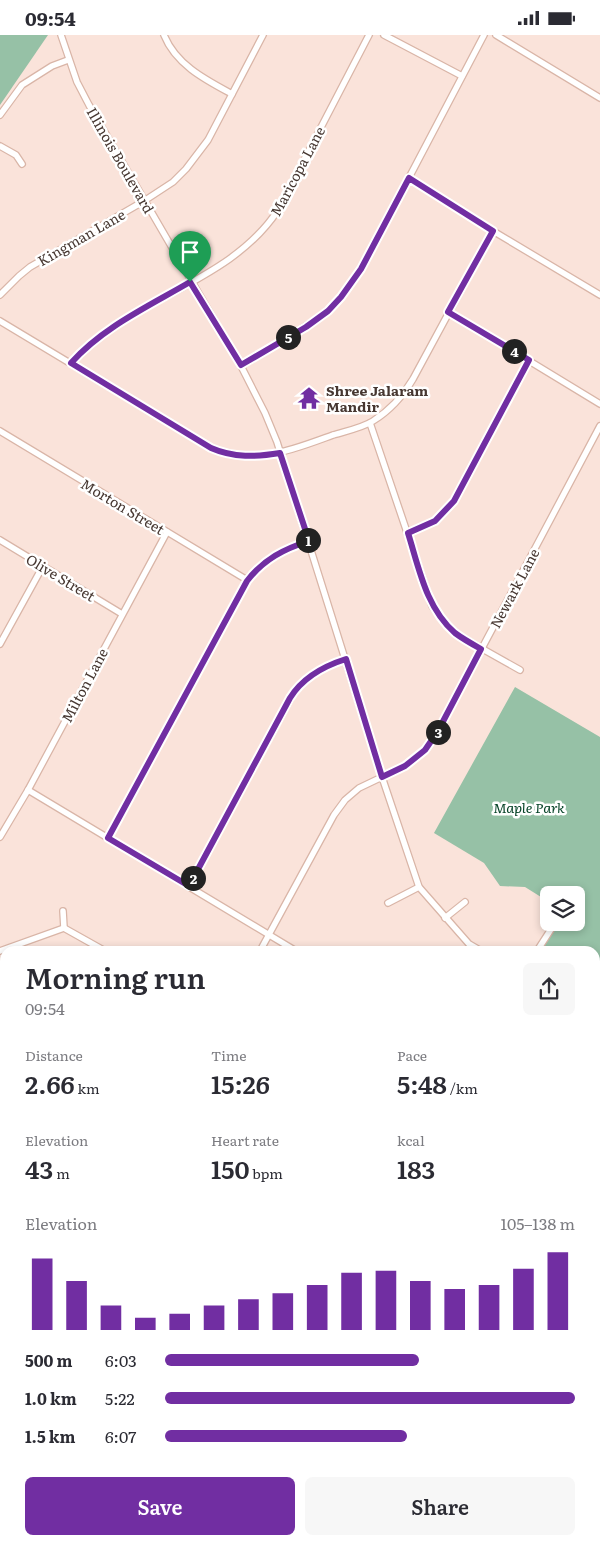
<!DOCTYPE html>
<html lang="en">
<head>
<meta charset="utf-8">
<style>
	body { margin:0; font-family:Literata,serif; background:#f7f7f7; color:#2b2b33; height:100vh; display:flex; flex-direction:column; font-size:19px; white-space:nowrap }
	* { box-sizing:border-box; margin:0 }
	p { font-size:16px; color:#7c7c81 }
	.icon { flex:none; width:28px; height:28px; fill:none; stroke:currentColor; stroke-width:2; stroke-linecap:round; stroke-linejoin:round }
	.map { position:relative; flex:1; overflow:hidden }
	.side { position:absolute; left:0px; top:911px; width:600px; height:599px; display:flex; flex-direction:column; background:#fff; border-radius:15px 15px 0 0; box-shadow:0 2px 8px #0003 }
	.side>* { flex:none }
	.buttons { position:absolute; left:540px; top:851px; display:grid; gap:10px }
	.buttons a { display:grid; place-items:center; width:45px; height:45px; border-radius:8px; background:#fff; box-shadow:0 2px 8px #0003; font-size:25px }
	.pin { position:absolute; display:grid; place-items:center; width:42px; height:42px; color:#fff; margin:-51px -21px; border-radius:50% 50% 50% 0; rotate:-45deg; box-shadow:0 0 5px #0007 }
	.pin .icon { rotate:45deg }
	.km { position:absolute; width:25px; height:25px; margin:-12px; border-radius:50%; background:#222; color:#fff; font-size:14px; line-height:25px; text-align:center }
	.round { display:grid; place-items:center; flex:none; width:52px; height:52px; border-radius:8px; background:#f7f7f7 }
	.headline { display:flex; align-items:center; justify-content:space-between; height:85px; padding:0 25px }
	h1 { font-size:28px; font-weight:600; line-height:38px }
	.metrics { display:grid; grid-template-columns:repeat(3,1fr); gap:8px; height:85px; padding:5px 25px }
	.metrics div { display:grid; align-content:center }
	.metrics b { font-size:25px; font-weight:600 }
	.metrics small { font-size:14px; font-weight:400 }
	.metrics p { font-size:14px }
	.chart { height:140px; padding:10px 25px }
	.chart p { display:flex; justify-content:space-between }
	.chart svg { width:100%; height:90px; margin-top:5px; stroke:#712ea2; stroke-width:6 }
	.primary-button { display:flex; gap:10px; margin-top:auto; padding:10px 25px }
	.primary-button a { flex:1; height:58px; border-radius:8px; background:#712ea2; color:#fff; font-size:20px; font-weight:600; line-height:58px; text-align:center }
	.primary-button a+a { background:#f7f7f7; color:#2b2b33 }
	ul { padding:0 25px; list-style:none; font-size:16px }
	li { display:grid; grid-template-columns:80px 60px 1fr; align-items:center; height:38px }
	li i { height:12px; border-radius:6px; background:#712ea2 }
	.status { display:flex; justify-content:space-between; align-items:center; height:35px; padding:0 25px; background:#fff; direction:ltr }
	.status svg { height:14px; fill:currentColor }
	.map>svg:first-child { display:block }
	.green { fill:#96c1a6 }
	.lines { fill:none; stroke-linecap:round; stroke-linejoin:round }
	.street-casing { stroke:#d9b5a7; stroke-width:8 }
	.secondary-casing { stroke:#d9b5a7; stroke-width:11 }
	.street { stroke:#fff; stroke-width:5.5 }
	.secondary { stroke:#fde0dc; stroke-width:9 }
	.route-casing { stroke:#fff; stroke-width:10 }
	.route { stroke:#712ea2; stroke-width:6 }
	.labels { text-anchor:middle; dominant-baseline:central; stroke-width:5; stroke-linejoin:round; paint-order:stroke }
	.street-label { font-size:14px; fill:#463731; stroke:#fff }
	.poi-label { font-size:14px; font-weight:bold; fill:#463731; stroke:#fff; text-anchor:start }
	.park-label { font-size:14px; font-style:italic; fill:#054327; stroke:#fff }
</style>
</head>
<body>
<div class="status"><b>09:54</b><svg viewBox="0 0 49 12"><path d="M0 12V9h3v3zM5 12V6h3v6zM10 12V3h3v9zM15 12V0h3v12zM26 1h20v11H26zM47 4h2v5h-2z"/></svg></div>
<div class="map">
<svg width="600" height="1509" viewBox="0 0 600 1509">
	<rect width="100%" height="100%" fill="#fae3da"/>
	<g class="green">
		<polygon points="0,0 48,0 0,70"/>
		<polygon points="515,652 600,702 600,982 595,979 595,916 539,916 556,888 576,888 576,860 549,860 549,867 525,852 500,851 484,828 434,798"/>
		<polygon points="0,1236 5,1239 5,1367 0,1376"/>
		<polygon points="60,1505 184,1505 184,1509 58,1509"/>
	</g>
	<g class="lines">
		<defs>
			<g id="street">
				<polyline points="61,0 77,47 89,70 241,331 265,378 277,407 382,742 419,852 469,909 481,916"/>
				<path d="M164,0C176,30 206,45 232,59"/>
				<polyline points="384,0 462,41"/>
				<polyline points="496,0 600,63"/>
				<polyline points="0,80 22,50 52,31 68,25"/>
				<polyline points="0,111 16,120 22,129"/>
				<polyline points="409,143 493,196 600,260"/>
				<polyline points="0,260 19,241 30,232 144,166 173,147 186,134 208,105 263,0"/>
				<polyline points="449,277 600,369"/>
				<path d="M0,286L211,413C255,431 292,415 333,400C346,396 362,393 373,386C389,376 403,361 413,344L493,196"/>
				<path d="M71,328C128,263 230,249 278,175L369,0"/>
				<path d="M241,331L322,281C338,267 350,252 361,234L484,0"/>
				<polyline points="370,388 432,571 445,588 456,599 520,635"/>
				<polyline points="0,396 247,545"/>
				<polyline points="407,498 435,486 454,466 529,325"/>
				<polyline points="0,505 122,579"/>
				<polyline points="0,609 43,531"/>
				<polyline points="28,755 296,916"/>
				<polyline points="0,802 28,755 167,497"/>
				<path d="M108,803L247,545C264,524 284,514 309,506"/>
				<path d="M189,851L293,659C307,641 324,631 346,624"/>
				<polyline points="388,868 419,852"/>
				<polyline points="63,876 64,893"/>
				<polyline points="445,883 465,867"/>
				<polyline points="0,916 64,893 105,916"/>
				<polyline points="260,916 334,780 345,765 359,753 405,731 425,715 438,696 600,391"/>
				<polyline points="537,916 555,888"/>
				<polyline points="0,934 5,948"/>
				<polyline points="595,987 600,990"/>
				<polyline points="595,1098 600,1101"/>
				<polyline points="0,1177 5,1182"/>
				<polyline points="595,1213 600,1219"/>
				<polyline points="595,1272 600,1262"/>
				<polyline points="595,1437 600,1440"/>
				<polyline points="222,1505 222,1509"/>
				<polyline points="50,1509 52,1505"/>
			</g>
			<g id="secondary">
				<polyline points="0,1389 5,1392"/>
				<polyline points="595,1404 600,1395"/>
				<polyline points="595,1425 600,1416"/>
				<polyline points="349,1505 357,1509"/>
				<polyline points="538,1509 540,1505"/>
				<polyline points="550,1509 552,1505"/>
			</g>
		</defs>
		<use href="#street" class="street-casing"/>
		<use href="#secondary" class="secondary-casing"/>
		<use href="#street" class="street"/>
		<use href="#secondary" class="secondary"/>
	</g>
	<g class="lines">
		<defs>
			<path id="route" d="M409,143L493,196L448,277L529,325L454,466L435,486L408,498C419,533 426,573 455,598C463,604 472,609 481,614L438,696L425,715L405,731L382,742L346,624C324,631 303,642 290,663L189,851L108,803L247,546C264,524 284,514 309,506L280,418C256,422 234,423 211,413L71,328C103,292 149,271 190,247L241,330L306,292L328,276L341,262L361,234Z"/>
		</defs>
		<use href="#route" class="route-casing"/>
		<use href="#route" class="route"/>
	</g>
	<defs>
		<symbol id="temple-bare" viewBox="-9 -9 18 18"><path d="M0-6L5-2H3V0L6.5 2.5H4V6H1.5V3h-3V6H-4V2.5H-6.5L-3 0V-2H-5Z" fill="#712ea2" stroke="#fff" stroke-width="2.5" paint-order="stroke"/></symbol>
	</defs>
	<g fill-rule="evenodd">
		<use href="#temple-bare" x="293" y="347" width="32" height="32"/>
	</g>
	<g class="labels">
		<g class="street-label">
			<text transform="translate(121 125) rotate(60)">Illinois Boulevard</text>
			<text transform="translate(297 136) rotate(-62)">Maricopa Lane</text>
			<text transform="translate(81 202) rotate(-30)">Kingman Lane</text>
			<text transform="translate(123 471) rotate(31)">Morton Street</text>
			<text transform="translate(61 542) rotate(31)">Olive Street</text>
			<text transform="translate(514 553) rotate(-62)">Newark Lane</text>
			<text transform="translate(84 650) rotate(-62)">Milton Lane</text>
		</g>
		<g class="poi-label">
			<text x="326" y="355">Shree Jalaram<tspan x="326" dy="16">Mandir</tspan></text>
		</g>
		<g class="park-label">
			<text x="529" y="772">Maple Park</text>
		</g>
	</g>
</svg>
<div class="buttons">
<a><svg class="icon" aria-label="layers" viewBox="0 0 24 24"><path d="M12 4l9 5-9 5-9-5zM3 14l9 5 9-5"/></svg></a>
</div>
<div class="pin" style="left:190px;top:247px;background:#1e9e55"><svg class="icon" aria-label="arrive" viewBox="0 0 24 24"><path d="M6 21V4h12l-3 4 3 4H6"/></svg></div>
<b class="km" style="left:308px;top:505px">1</b>
<b class="km" style="left:193px;top:843px">2</b>
<b class="km" style="left:438px;top:697px">3</b>
<b class="km" style="left:514px;top:316px">4</b>
<b class="km" style="left:288px;top:302px">5</b>
<section class="side">
<div class="headline"><div><h1>Morning run</h1><p>09:54</p></div><a class="round"><svg class="icon" aria-label="share" viewBox="0 0 24 24"><path d="M12 15V3M7 8l5-5 5 5M5 13v7h14v-7"/></svg></a></div>
<div class="metrics">
<div><p>Distance</p><b>2.66<small> km</small></b></div>
<div><p>Time</p><b>15:26</b></div>
<div><p>Pace</p><b>5:48<small> /km</small></b></div>
</div>
<div class="metrics">
<div><p>Elevation</p><b>43<small> m</small></b></div>
<div><p>Heart rate</p><b>150<small> bpm</small></b></div>
<div><p>kcal</p><b>183</b></div>
</div>
<div class="chart"><p><span>Elevation</span>105–138 m</p>
<svg viewBox="0 0 160 44" preserveAspectRatio="none"><path d="M5 44V9M15 44V20M25 44V32M35 44V38M45 44V36M55 44V32M65 44V29M75 44V26M85 44V22M95 44V16M105 44V15M115 44V20M125 44V24M135 44V22M145 44V14M155 44V6"/></svg>
</div>
<ul>
<li><b>500 m</b>6:03<i style="width:62%"></i></li>
<li><b>1.0 km</b>5:22<i style="width:100%"></i></li>
<li><b>1.5 km</b>6:07<i style="width:59%"></i></li>
</ul>
<div class="primary-button"><a>Save</a><a>Share</a></div>
</section>
</div>
</body>
</html>
